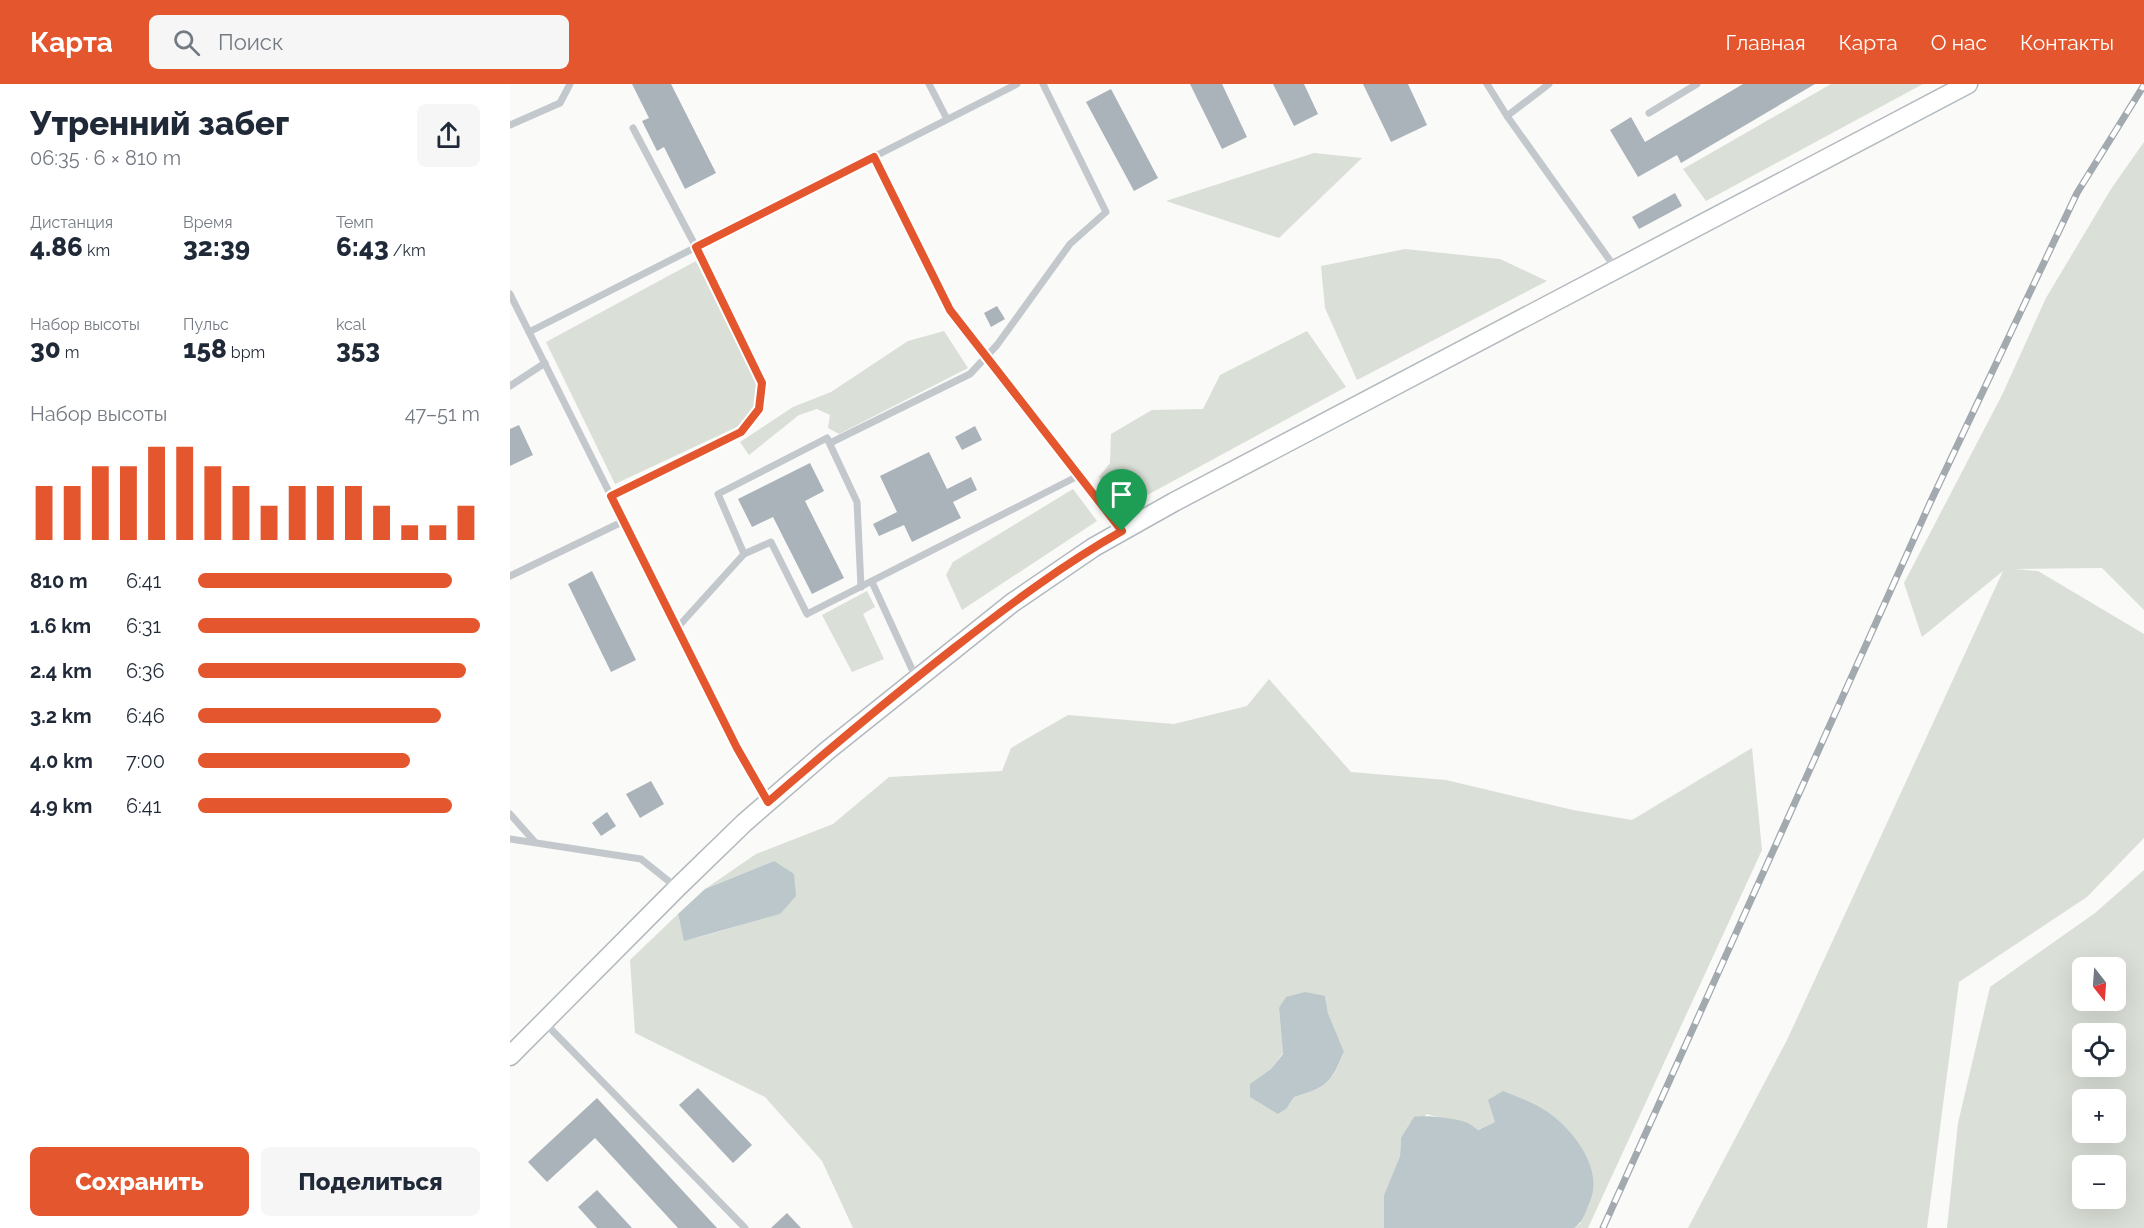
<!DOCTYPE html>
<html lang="ru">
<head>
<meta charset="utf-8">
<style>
	body { margin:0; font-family:Raleway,sans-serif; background:#f6f6f7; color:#1f2937; height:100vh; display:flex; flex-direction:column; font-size:22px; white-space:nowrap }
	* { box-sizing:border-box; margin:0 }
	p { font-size:20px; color:#747a83 }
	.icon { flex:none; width:33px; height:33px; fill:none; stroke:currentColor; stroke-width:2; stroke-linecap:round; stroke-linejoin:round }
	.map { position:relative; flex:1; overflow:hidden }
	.side { display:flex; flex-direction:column; background:#fff; width:510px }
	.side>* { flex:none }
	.needle { width:39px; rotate:163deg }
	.tools { position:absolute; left:1562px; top:873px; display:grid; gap:12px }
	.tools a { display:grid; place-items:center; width:54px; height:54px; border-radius:9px; background:#fff; box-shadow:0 6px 24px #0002; font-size:30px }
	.pin { position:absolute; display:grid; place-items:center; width:51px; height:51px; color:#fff; margin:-62px -26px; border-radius:50% 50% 50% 0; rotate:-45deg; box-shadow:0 0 6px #0007 }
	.pin .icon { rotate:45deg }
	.round { display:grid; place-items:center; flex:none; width:63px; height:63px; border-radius:9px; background:#f6f6f7 }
	.head { display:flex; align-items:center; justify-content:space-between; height:102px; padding:0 30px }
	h1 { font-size:33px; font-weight:800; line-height:45px }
	.stats { display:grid; grid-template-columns:repeat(3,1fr); gap:9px; height:102px; padding:6px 30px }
	.stats div { display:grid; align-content:center }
	.stats b { font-size:26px; font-weight:800 }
	.stats small { font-size:16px; font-weight:400 }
	.stats p { font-size:16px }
	.chart { height:168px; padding:12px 30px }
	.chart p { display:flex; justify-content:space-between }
	.chart svg { width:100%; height:108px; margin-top:6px; stroke:#e4572e; stroke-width:6 }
	.cta { display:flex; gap:12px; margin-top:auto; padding:12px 30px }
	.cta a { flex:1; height:69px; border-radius:9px; background:#e4572e; color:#fff; font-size:24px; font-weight:800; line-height:69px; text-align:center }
	.cta a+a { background:#f6f6f7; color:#1f2937 }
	ul { padding:0 30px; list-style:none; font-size:20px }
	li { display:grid; grid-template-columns:96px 72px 1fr; align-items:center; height:45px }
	li i { height:15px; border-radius:8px; background:#e4572e }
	header { display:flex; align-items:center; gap:36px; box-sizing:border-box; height:84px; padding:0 30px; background:#e4572e; color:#fff }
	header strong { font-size:28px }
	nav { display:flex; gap:33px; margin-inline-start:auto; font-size:21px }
	.search { width:420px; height:54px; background:#f6f6f7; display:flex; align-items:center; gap:15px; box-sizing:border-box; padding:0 21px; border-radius:9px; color:#747a83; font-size:22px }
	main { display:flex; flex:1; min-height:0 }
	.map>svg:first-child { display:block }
	.green { fill:#dadfd7; fill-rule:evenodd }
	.water { fill:#bbc7cb }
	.building { fill:#aab3b9 }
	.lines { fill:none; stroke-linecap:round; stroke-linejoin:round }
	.secondary-casing { stroke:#b3babf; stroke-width:21 }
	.lane { stroke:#c3c8cc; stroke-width:7 }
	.secondary { stroke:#fff; stroke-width:18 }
	.rail-casing { stroke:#a2aab0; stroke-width:7 }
	.rail { stroke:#fff; stroke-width:4.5; stroke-dasharray:14; stroke-linecap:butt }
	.route-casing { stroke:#fff; stroke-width:12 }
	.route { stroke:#e4572e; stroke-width:8 }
</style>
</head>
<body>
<header>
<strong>Карта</strong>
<div class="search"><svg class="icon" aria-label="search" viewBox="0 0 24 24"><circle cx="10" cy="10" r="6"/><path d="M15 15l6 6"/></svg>Поиск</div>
<nav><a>Главная</a><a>Карта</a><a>О нас</a><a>Контакты</a></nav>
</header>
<main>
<section class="side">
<div class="head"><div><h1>Утренний забег</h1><p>06:35 · 6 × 810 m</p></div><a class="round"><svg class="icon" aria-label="share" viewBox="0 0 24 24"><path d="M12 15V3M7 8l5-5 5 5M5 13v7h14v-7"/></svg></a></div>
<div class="stats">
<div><p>Дистанция</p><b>4.86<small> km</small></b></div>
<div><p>Время</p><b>32:39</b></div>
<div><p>Темп</p><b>6:43<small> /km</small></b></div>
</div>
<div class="stats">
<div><p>Набор высоты</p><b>30<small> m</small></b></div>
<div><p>Пульс</p><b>158<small> bpm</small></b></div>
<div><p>kcal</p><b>353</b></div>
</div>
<div class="chart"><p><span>Набор высоты</span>47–51 m</p>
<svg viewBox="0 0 160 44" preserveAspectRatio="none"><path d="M5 44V22M15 44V22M25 44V14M35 44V14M45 44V6M55 44V6M65 44V14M75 44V22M85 44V30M95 44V22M105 44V22M115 44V22M125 44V30M135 44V38M145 44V38M155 44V30"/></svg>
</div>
<ul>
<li><b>810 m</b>6:41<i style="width:90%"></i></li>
<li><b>1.6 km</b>6:31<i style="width:100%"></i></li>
<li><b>2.4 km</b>6:36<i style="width:95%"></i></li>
<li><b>3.2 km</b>6:46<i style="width:86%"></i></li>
<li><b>4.0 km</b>7:00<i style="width:75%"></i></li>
<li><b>4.9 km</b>6:41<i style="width:90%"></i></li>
</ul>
<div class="cta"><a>Сохранить</a><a>Поделиться</a></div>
</section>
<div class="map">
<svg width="1634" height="1144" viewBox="0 0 1634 1144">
	<rect width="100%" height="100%" fill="#fafaf8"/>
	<g class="green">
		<polygon points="1321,0 1413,0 1196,117 1173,85"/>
		<polygon points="1634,58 1634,526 1592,484 1505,485 1528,487 1634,550 1634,754 1577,813 1449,898 1417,1144 1178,1144 1277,956 1493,487 1412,553 1394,499 1492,311 1536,214 1601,105"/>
		<polygon points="804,69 852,74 769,154 656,117"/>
		<polygon points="895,165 990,175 1037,197 847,296 815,224 811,182"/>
		<path d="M186,177L246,298C248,321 244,328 227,343L105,400L36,258Z"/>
		<polygon points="434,247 458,284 329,350 318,344 320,331 307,325 289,331 239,371 230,358 283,323 321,308 398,257"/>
		<polygon points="797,247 836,303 608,427 589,393 600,379 601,350 642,326 693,325 710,291"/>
		<polygon points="563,405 587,437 452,526 436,491 443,478"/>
		<polygon points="357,507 365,523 353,530 374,575 342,588 312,531"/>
		<path d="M759,595L841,688L936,696L1063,726L1122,736L1242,664L1252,766L1078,1144H1064L1071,1139L985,1038L967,1046C951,1034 936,1037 917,1030L891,1054L890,1072L874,1111V1144H343L312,1077L255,1013L125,949L120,876L168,830L174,856C207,850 238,838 270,830L264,777L195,805L246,770L323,740L379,693L492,687L501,664L558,631L664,640L737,622ZM815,912L818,929L834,969C820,1000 817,1003 784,1013L777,1024L740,1001L761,985L773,969L769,924Z"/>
		<path d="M1634,786V1144H1437L1448,1039L1480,903L1585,829ZM1572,884H1605V916H1572ZM1572,950H1605V982H1572ZM1572,1016H1605V1048H1572ZM1572,1082H1605V1114H1572Z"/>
	</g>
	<g class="water">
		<polygon points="264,777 284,790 286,812 270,830 174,857 168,830 195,805"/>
		<path d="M795,908L815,912L818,929L834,968C820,1000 817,1003 784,1013L777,1024L768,1030L740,1013V1000L761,985L773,970L769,924L776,913Z"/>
		<path d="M993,1007C1007,1013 1023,1018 1036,1027C1062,1044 1094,1084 1080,1117C1076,1127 1073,1138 1064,1144H874V1111L890,1072L891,1054L904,1033C915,1031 943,1034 955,1038C959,1039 964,1043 968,1046L985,1038L978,1016Z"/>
	</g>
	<g class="building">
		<polygon points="122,0 161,0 206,89 175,105 154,63 147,67 132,37 139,34"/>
		<polygon points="680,0 712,0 737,53 712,65"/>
		<polygon points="763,0 794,0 808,30 784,42"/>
		<polygon points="853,0 898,0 917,41 881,58"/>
		<polygon points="1233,0 1305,0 1171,79 1167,71 1128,93 1100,46 1121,33 1135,58"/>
		<polygon points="601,5 648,94 624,107 576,18"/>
		<polygon points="1165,109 1172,122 1129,145 1122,133"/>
		<polygon points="487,222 495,235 481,243 474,229"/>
		<polygon points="9,341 23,371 0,382 0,345"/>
		<polygon points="465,342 472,356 452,366 445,353"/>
		<polygon points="419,368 437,405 461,393 467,406 443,418 451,434 402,458 394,441 369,452 363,440 387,428 370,392"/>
		<polygon points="300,379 314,407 295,417 334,494 302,510 263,433 242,443 228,415"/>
		<polygon points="82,487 126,576 101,588 58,500"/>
		<polygon points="141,697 154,720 130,734 116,710"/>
		<polygon points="97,728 106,742 91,752 82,739"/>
		<polygon points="188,1004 242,1061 223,1079 169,1021"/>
		<polygon points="87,1014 207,1144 168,1144 85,1054 37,1098 18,1078"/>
		<polygon points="87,1106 122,1144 87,1144 68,1123"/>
		<polygon points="277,1129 291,1144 261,1144"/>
	</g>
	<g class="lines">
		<defs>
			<polyline id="secondary" points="0,972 167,804 234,739 318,666 502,519 584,463 664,418 1458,0"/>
		</defs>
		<use href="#secondary" class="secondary-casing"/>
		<g class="lane">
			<polyline points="419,0 437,35"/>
			<polyline points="977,0 997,32 1106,185"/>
			<polyline points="1139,29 1187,0"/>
			<polyline points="997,32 1039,0"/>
			<polyline points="0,41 50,19 60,0"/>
			<polyline points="364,73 440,226 612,447"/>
			<polyline points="0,210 19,248"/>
			<polyline points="0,302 35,279"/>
			<polyline points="320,359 460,290 487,261 560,160 596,128 533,0"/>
			<polyline points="101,412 231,349 249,325 252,299 186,163 123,44"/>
			<polyline points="234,470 261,458 297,530 568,392"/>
			<polyline points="0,492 114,437"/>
			<polyline points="362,498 406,594"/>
			<polyline points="167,544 234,470 208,410 317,354 347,418 351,503"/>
			<polyline points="256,716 227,664 19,248 507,0"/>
			<polyline points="0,730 24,757"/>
			<polyline points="0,755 131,775 166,803"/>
			<polyline points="34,938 235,1144"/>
		</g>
		<use href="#secondary" class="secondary"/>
		<defs>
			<polyline id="rail" points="1093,1144 1420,419 1567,109 1634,1"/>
		</defs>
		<use href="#rail" class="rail-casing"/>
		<use href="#rail" class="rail"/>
	</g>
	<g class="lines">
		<defs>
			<path id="route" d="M364,73L440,226L612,447C552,481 498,522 444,564C380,614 318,666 258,718L227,664L101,412L231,348L249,325L252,299L186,163Z"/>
		</defs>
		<use href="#route" class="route-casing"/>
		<use href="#route" class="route"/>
	</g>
</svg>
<div class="tools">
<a><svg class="needle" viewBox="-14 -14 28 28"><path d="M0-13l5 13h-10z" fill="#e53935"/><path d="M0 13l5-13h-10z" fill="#747a83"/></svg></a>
<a><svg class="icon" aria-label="locate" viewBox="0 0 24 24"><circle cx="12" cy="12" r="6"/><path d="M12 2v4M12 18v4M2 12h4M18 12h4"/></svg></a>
<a>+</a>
<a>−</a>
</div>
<div class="pin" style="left:612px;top:447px;background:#1e9e55"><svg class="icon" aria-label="arrive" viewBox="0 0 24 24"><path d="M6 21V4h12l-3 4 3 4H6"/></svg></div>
</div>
</main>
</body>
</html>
